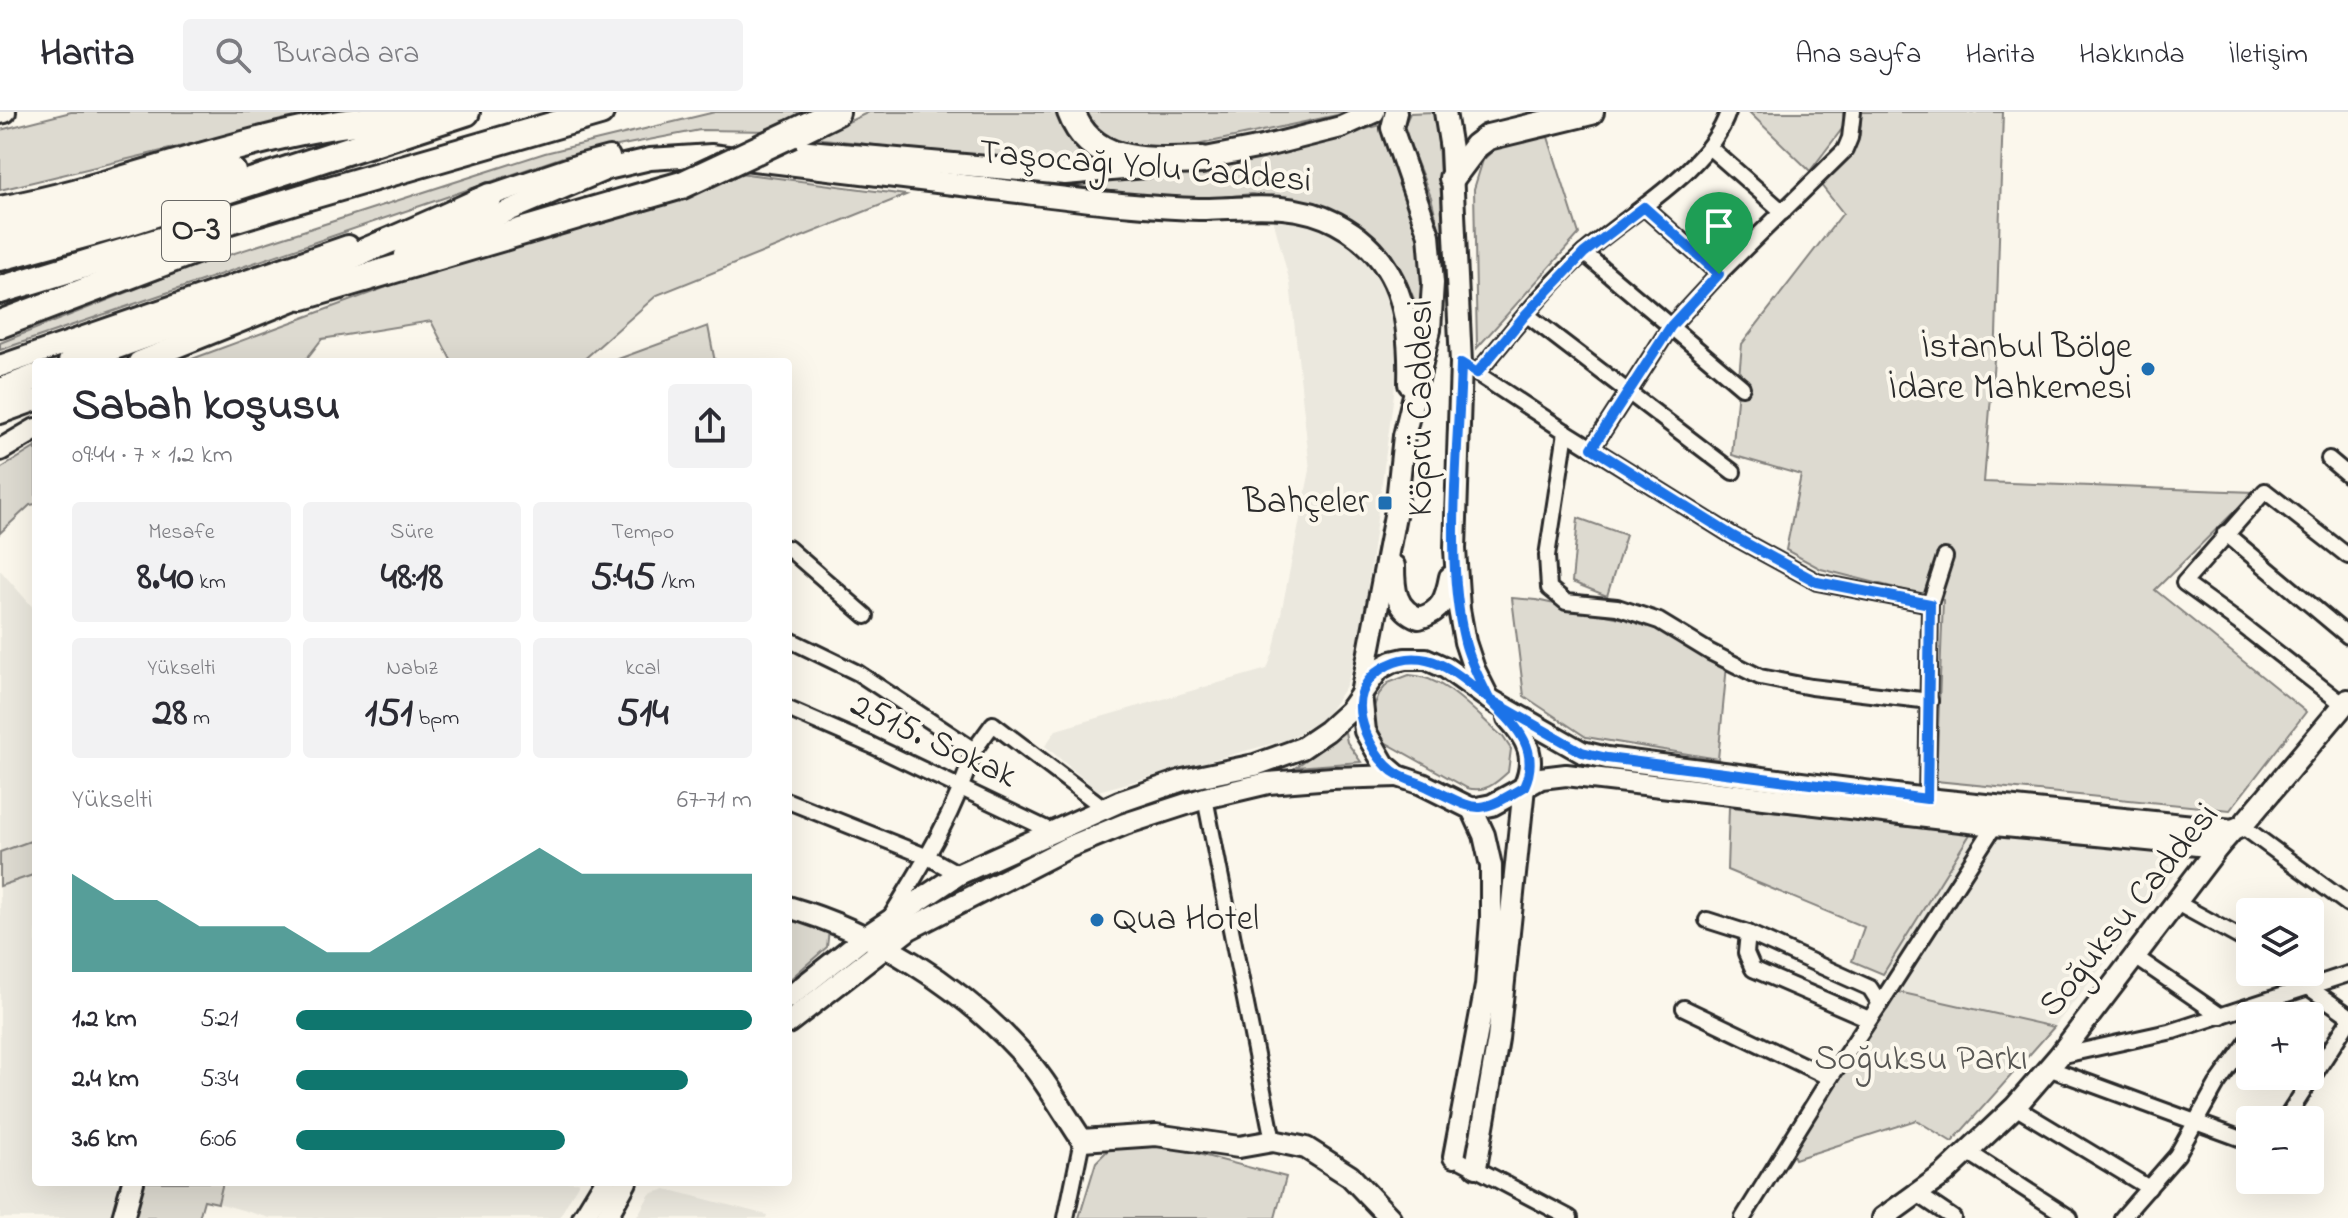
<!DOCTYPE html>
<html lang="tr">
<head>
<meta charset="utf-8">
<style>
	body { margin:0; font-family:"Indie Flower",sans-serif; background:#f2f2f3; color:#2b2b33; height:100vh; display:flex; flex-direction:column; font-size:30px; white-space:nowrap }
	* { box-sizing:border-box; margin:0 }
	p { font-size:26px; color:#7c7c81 }
	.icon { flex:none; width:44px; height:44px; fill:none; stroke:currentColor; stroke-width:2; stroke-linecap:round; stroke-linejoin:round }
	.map { position:relative; flex:1; overflow:hidden }
	.panel { position:absolute; left:32px; top:246px; width:760px; height:828px; display:flex; flex-direction:column; background:#fff; border-radius:8px; box-shadow:0 8px 32px #0002 }
	.panel>* { flex:none }
	.controls { position:absolute; left:2236px; top:786px; display:grid; gap:16px }
	.controls a { display:grid; place-items:center; width:88px; height:88px; border-radius:8px; background:#fff; box-shadow:0 8px 32px #0002; font-size:40px }
	.pin { position:absolute; display:grid; place-items:center; width:68px; height:68px; color:#fff; margin:-82px -34px; border-radius:50% 50% 50% 0; rotate:-45deg; box-shadow:0 0 8px #0007 }
	.pin .icon { rotate:45deg }
	.round { display:grid; place-items:center; flex:none; width:84px; height:84px; border-radius:8px; background:#f2f2f3 }
	.summary { display:flex; align-items:center; justify-content:space-between; height:136px; padding:0 40px }
	h1 { font-size:44px; font-weight:700; line-height:60px }
	.stats { display:grid; grid-template-columns:repeat(3,1fr); gap:12px; height:136px; padding:8px 40px }
	.stats div { display:grid; align-content:center; border-radius:8px; background:#f2f2f3; text-align:center }
	.stats b { font-size:40px; font-weight:700 }
	.stats small { font-size:22px; font-weight:400 }
	.stats p { font-size:22px }
	.chart { height:224px; padding:16px 40px }
	.chart p { display:flex; justify-content:space-between }
	.chart svg { width:100%; height:144px; margin-top:8px; fill:#0f766e; opacity:.7 }
	ul { padding:0 40px; list-style:none; font-size:26px }
	li { display:grid; grid-template-columns:128px 96px 1fr; align-items:center; height:60px }
	li i { height:20px; border-radius:10px; background:#0f766e }
	header { display:flex; align-items:center; gap:48px; box-sizing:border-box; height:112px; padding:0 40px; background:#fff; border-bottom:2px solid #e1e1e2 }
	header strong { font-size:38px }
	nav { display:flex; gap:44px; margin-inline-start:auto; font-size:28px }
	.search { width:560px; height:72px; background:#f2f2f3; display:flex; align-items:center; gap:20px; box-sizing:border-box; padding:0 28px; border-radius:8px; color:#7c7c81; font-size:30px }
	.map>svg:first-child { display:block }
	.built { fill:#ebe8de }
	.green { fill:#dddad0; stroke:#84827e; stroke-width:2 }
	.lines { fill:none; stroke-linecap:round; stroke-linejoin:round }
	.street-casing { stroke:#2b2b2b; stroke-width:20 }
	.secondary-casing { stroke:#2b2b2b; stroke-width:26 }
	.primary-casing { stroke:#2b2b2b; stroke-width:30 }
	.highway-casing { stroke:#2b2b2b; stroke-width:32 }
	.street { stroke:#fbf7ec; stroke-width:14 }
	.secondary { stroke:#fbf7ec; stroke-width:20 }
	.primary { stroke:#fbf7ec; stroke-width:24 }
	.highway { stroke:#fbf7ec; stroke-width:26 }
	.highway-bridge-casing { stroke:#2b2b2b; stroke-width:32; stroke-linecap:butt }
	.highway-bridge { stroke:#fbf7ec; stroke-width:26 }
	.route-casing { stroke:#fff; stroke-width:16 }
	.route { stroke:#1a73e8; stroke-width:10 }
	.poi-dot { fill:#1f6fb2; stroke:#fbf7ec; stroke-width:3 }
	.labels { text-anchor:middle; dominant-baseline:central; stroke-width:8; stroke-linejoin:round; paint-order:stroke }
	.shield { fill:#fbf7ec; stroke:#696865; stroke-width:2 }
	.shield-label { font-size:34px; font-weight:bold; fill:#2b2b2b }
	.street-label { font-size:36px; fill:#2b2b2b; stroke:#fbf7ec }
	.poi-label { font-size:36px; fill:#2b2b2b; stroke:#fbf7ec; text-anchor:end }
	.park-label { font-size:36px; fill:#585754; stroke:#fbf7ec }
</style>
</head>
<body>
<header>
<strong>Harita</strong>
<div class="search"><svg class="icon" aria-label="search" viewBox="0 0 24 24"><circle cx="10" cy="10" r="6"/><path d="M15 15l6 6"/></svg>Burada ara</div>
<nav><a>Ana sayfa</a><a>Harita</a><a>Hakkında</a><a>İletişim</a></nav>
</header>
<div class="map">
<svg width="2348" height="1106" viewBox="0 0 2348 1106">
	<rect width="100%" height="100%" fill="#fbf7ec"/>
	<filter id="ink" filterUnits="userSpaceOnUse"><feTurbulence type="fractalNoise" baseFrequency=".0125" numOctaves="2"/><feDisplacementMap in="SourceGraphic" scale="16" xChannelSelector="R" yChannelSelector="G"/><feConvolveMatrix kernelMatrix="1 2 1 2 8 2 1 2 1" color-interpolation-filters="sRGB"/></filter>
	<g filter="url(#ink)">
		<g class="built">
			<polygon points="1273,107 1301,109 1337,122 1372,155 1392,198 1398,252 1360,532 1346,574 1325,605 1289,627 1098,679 1045,634 1056,618 1267,557 1273,541 1310,358 1290,171"/>
			<polygon points="0,458 36,499 36,727 0,740"/>
			<polygon points="1972,719 2157,737 2172,747 2175,763 2054,915 1894,879 1883,862"/>
			<polygon points="36,762 36,1070 126,1070 116,1106 0,1106 0,774"/>
			<polygon points="223,1070 579,1070 559,1106 270,1106 218,1091"/>
			<polygon points="666,1077 767,1103 766,1106 636,1106 650,1082"/>
		</g>
		<g class="green">
			<polygon points="71,0 323,0 0,78 0,18"/>
			<polygon points="715,0 812,0 772,19 700,18 566,44 0,238 0,231 188,156 545,41"/>
			<path d="M869,0H1063L1096,47C1003,51 907,36 814,26Z"/>
			<polygon points="1088,0 1351,0 1187,35 1139,36 1105,25 1089,5"/>
			<polygon points="1433,0 1437,12 1444,138 1431,85 1403,16 1410,1"/>
			<polygon points="1749,0 1843,0 1845,13 1810,59"/>
			<polygon points="1861,0 2003,0 1996,223 1984,370 2254,380 2155,478 2306,600 2230,698 1936,669 1943,488 1821,457 1786,438 1801,363 1732,343 1742,232 1843,101 1821,73 1860,23"/>
			<polygon points="1381,13 1419,114 1426,155 1422,205 1406,169 1363,115 1314,92 1252,82 1180,89 1067,73 1176,60 1282,39"/>
			<polygon points="1548,25 1579,122 1477,236 1474,77 1483,48 1500,32"/>
			<polygon points="739,61 906,83 657,183 581,250 452,250 431,209 322,227 304,250 184,250 392,173"/>
			<polygon points="708,214 715,250 610,250"/>
			<polygon points="36,335 36,392 30,393 0,421 0,357"/>
			<polygon points="1578,406 1626,423 1607,484 1572,470"/>
			<polygon points="1512,486 1536,488 1653,513 1727,553 1718,647 1586,625 1524,584"/>
			<path d="M1409,563C1446,564 1477,603 1503,625L1511,637L1508,660C1495,672 1485,681 1467,676L1383,629L1374,614L1373,597L1379,582L1388,571Z"/>
			<polygon points="1345,620 1347,630 1361,650 1296,655"/>
			<polygon points="1729,695 1972,719 1883,862 1852,849 1864,815 1727,758"/>
			<polygon points="36,727 36,762 0,774 0,740"/>
			<polygon points="788,806 829,818 827,835 788,869"/>
			<polygon points="1894,879 2054,915 1952,1030 1916,1008 1795,1047 1791,1038"/>
			<polygon points="1141,1027 1286,1065 1275,1106 1079,1106 1096,1050 1112,1034"/>
			<polygon points="142,1070 223,1070 218,1091 204,1088 199,1106 134,1106"/>
		</g>
		<g class="lines">
			<defs>
				<g id="street">
					<polyline points="1709,35 1783,100"/>
					<polyline points="1644,95 1719,162"/>
					<polyline points="1584,141 1742,275"/>
					<polyline points="1526,202 1733,360"/>
					<polyline points="1461,251 1566,320 1733,424 1817,470 1930,492"/>
					<path d="M1477,261C1511,221 1544,177 1584,141C1628,102 1710,57 1728,0"/>
					<polyline points="1566,320 1547,444 1549,476 1566,490 1617,495 1659,509 1710,540 1760,565 1811,575 1930,589"/>
					<polyline points="1592,336 1671,214 1719,162 1845,38 1850,26 1853,0"/>
					<polyline points="2329,347 2348,363"/>
					<polyline points="2225,421 2348,524"/>
					<polyline points="788,436 866,504"/>
					<path d="M788,527L858,561L974,638C955,701 925,749 891,804"/>
					<polyline points="2344,593 2238,510 2184,471 2265,379 2348,444"/>
					<polyline points="788,597 871,633 1051,719"/>
					<polyline points="974,638 993,612 1104,696"/>
					<polyline points="1205,686 1273,1029"/>
					<polyline points="1927,687 1930,492 1945,445"/>
					<polyline points="788,689 928,745 959,762"/>
					<polyline points="2242,714 2348,792"/>
					<polyline points="2175,790 2250,831"/>
					<polyline points="1707,808 1748,821 1870,876 1880,892 1830,966 1743,1106"/>
					<polyline points="1748,821 1746,841 1753,857 1869,907"/>
					<polyline points="2134,844 2221,904"/>
					<polyline points="2287,860 2348,903"/>
					<polyline points="1880,892 1995,713"/>
					<polyline points="1684,896 1830,966"/>
					<polyline points="2059,944 2173,919 2348,862"/>
					<polyline points="2048,956 2250,1030"/>
					<polyline points="2015,995 2149,1076"/>
					<polyline points="2285,1008 2348,910"/>
					<polyline points="1968,1040 2070,1106"/>
					<polyline points="1454,1045 1570,1106"/>
					<polyline points="1916,1081 1953,1106"/>
					<polyline points="1066,1106 1082,1028"/>
					<polyline points="2122,1106 2177,1043 2217,972 2250,926"/>
				</g>
				<g id="secondary">
					<polyline points="1396,0 1392,16 1429,123 1433,171 1430,218 1404,324 1396,398 1361,582 1365,619 1384,652 1398,664 1422,672 1472,697 1492,693 1541,666 1566,663 1995,713 2218,735"/>
					<polyline points="1445,0 1451,37 1461,251 1455,437 1459,497 1465,530 1474,557 1489,587 1582,640 1607,646 1927,687 2233,718"/>
					<polyline points="0,1 5,0"/>
					<polyline points="764,35 1065,62 1146,55"/>
					<polyline points="1190,49 1262,35 1341,15 1374,0"/>
					<polyline points="476,88 579,53 609,45"/>
					<path d="M405,143L607,57L650,47L711,43C797,53 883,63 970,74C1024,80 1078,89 1133,93C1157,95 1181,97 1205,97C1250,96 1294,89 1336,111C1401,145 1411,205 1409,272"/>
					<polyline points="139,250 316,179"/>
					<polyline points="0,254 348,134"/>
					<polyline points="0,301 36,288"/>
					<polyline points="0,338 36,317"/>
					<path d="M1394,454C1394,477 1395,497 1419,506C1442,500 1446,486 1450,465"/>
					<path d="M788,795C874,820 958,872 1019,938C1043,964 1062,998 1082,1028L1156,1023L1239,1035L1273,1029L1306,1036L1350,1064L1390,1106"/>
					<polyline points="788,886 865,825 959,762 1119,690 1183,668 1255,653 1302,636 1327,619 1349,599 1379,557 1392,550 1405,547 1426,547 1446,556 1485,584"/>
					<polyline points="788,911 909,817 1069,735 1125,712 1205,686 1268,671 1332,666 1398,664"/>
					<polyline points="1454,1045 1486,874 1491,808 1491,754 1484,723 1472,697"/>
					<path d="M1476,1055L1498,927L1524,675C1537,646 1528,627 1508,606"/>
					<polyline points="123,1106 133,1070"/>
					<polyline points="583,1106 605,1070"/>
					<polyline points="606,1106 626,1070"/>
					<polyline points="1883,1106 1944,1062 2015,995 2059,944 2218,735 2233,718 2242,714 2348,588"/>
				</g>
				<g id="primary">
					<polyline points="1452,66 1476,34 1488,25 1591,0"/>
					<path d="M71,250C213,201 354,147 490,84"/>
					<polyline points="0,279 36,265"/>
				</g>
				<g id="highway">
					<path d="M1071,0C1092,57 1153,49 1202,48"/>
					<polyline points="791,22 836,0"/>
					<path d="M0,98C141,72 277,6 423,5"/>
					<path d="M0,122C78,105 154,77 232,60"/>
					<polyline points="0,145 125,111 466,0"/>
					<polyline points="0,178 302,86 600,0"/>
					<polyline points="303,184 588,100"/>
					<polyline points="0,212 195,138"/>
				</g>
			</defs>
			<use href="#street" class="street-casing"/>
			<use href="#secondary" class="secondary-casing"/>
			<use href="#primary" class="primary-casing"/>
			<use href="#highway" class="highway-casing"/>
			<use href="#street" class="street"/>
			<use href="#secondary" class="secondary"/>
			<use href="#primary" class="primary"/>
			<use href="#highway" class="highway"/>
			<defs>
				<polyline id="highway-bridge" points="588,100 682,73 791,22"/>
			</defs>
			<use href="#highway-bridge" class="highway-bridge-casing"/>
			<use href="#highway-bridge" class="highway-bridge"/>
		</g>
	</g>
	<g class="lines" filter="url(#ink)">
		<defs>
			<path id="route" d="M1719,162L1644,95L1584,141L1526,202L1477,261L1461,251C1459,338 1444,445 1465,530C1470,550 1480,568 1489,587C1470,573 1450,553 1427,548C1401,542 1371,556 1362,581C1354,604 1371,638 1387,654C1399,667 1414,668 1430,676C1478,699 1476,704 1524,675C1542,636 1514,612 1489,587L1582,640L1607,646L1927,687L1930,492L1817,470L1733,424L1592,336L1671,214L1719,162"/>
		</defs>
		<use href="#route" class="route-casing"/>
		<use href="#route" class="route"/>
	</g>
	<g class="poi-dot">
		<circle cx="2148" cy="257" r="8"/>
		<rect x="1377" y="383" width="16" height="16" rx="4"/>
		<circle cx="1097" cy="808" r="8"/>
	</g>
	<g class="labels">
		<rect class="shield" x="162" y="89" width="68" height="60" rx="6"/>
		<g class="shield-label">
			<text x="196" y="119">O-3</text>
		</g>
		<g class="street-label">
			<text transform="translate(1145 56) rotate(5)">Taşocağı Yolu Caddesi</text>
			<text transform="translate(1422 296) rotate(-90)">Köprü Caddesi</text>
			<text transform="translate(933 630) rotate(25)">2515. Sokak</text>
			<text transform="translate(2130 799) rotate(-51)">Soğuksu Caddesi</text>
		</g>
		<g class="poi-label">
			<text x="2132" y="236">İstanbul Bölge<tspan x="2132" dy="41">İdare Mahkemesi</tspan></text>
			<text x="1369" y="391">Bahçeler</text>
			<text x="1113" y="808" text-anchor="start">Qua Hotel</text>
		</g>
		<g class="park-label">
			<text x="1921" y="948">Soğuksu Parkı</text>
		</g>
	</g>
</svg>
<div class="controls">
<a><svg class="icon" aria-label="layers" viewBox="0 0 24 24"><path d="M12 4l9 5-9 5-9-5zM3 14l9 5 9-5"/></svg></a>
<a>+</a>
<a>−</a>
</div>
<div class="pin" style="left:1719px;top:162px;background:#1e9e55"><svg class="icon" aria-label="arrive" viewBox="0 0 24 24"><path d="M6 21V4h12l-3 4 3 4H6"/></svg></div>
<section class="panel">
<div class="summary"><div><h1>Sabah koşusu</h1><p>09:44 · 7 × 1.2 km</p></div><a class="round"><svg class="icon" aria-label="share" viewBox="0 0 24 24"><path d="M12 15V3M7 8l5-5 5 5M5 13v7h14v-7"/></svg></a></div>
<div class="stats">
<div><p>Mesafe</p><b>8.40<small> km</small></b></div>
<div><p>Süre</p><b>48:18</b></div>
<div><p>Tempo</p><b>5:45<small> /km</small></b></div>
</div>
<div class="stats">
<div><p>Yükselti</p><b>28<small> m</small></b></div>
<div><p>Nabız</p><b>151<small> bpm</small></b></div>
<div><p>kcal</p><b>514</b></div>
</div>
<div class="chart"><p><span>Yükselti</span>67–71 m</p>
<svg viewBox="0 0 160 44" preserveAspectRatio="none"><path d="M0 44V14L10 22L20 22L30 30L40 30L50 30L60 38L70 38L80 30L90 22L100 14L110 6L120 14L130 14L140 14L150 14L160 14V44z"/></svg>
</div>
<ul>
<li><b>1.2 km</b>5:21<i style="width:100%"></i></li>
<li><b>2.4 km</b>5:34<i style="width:86%"></i></li>
<li><b>3.6 km</b>6:06<i style="width:59%"></i></li>
</ul>
</section>
</div>
</body>
</html>
